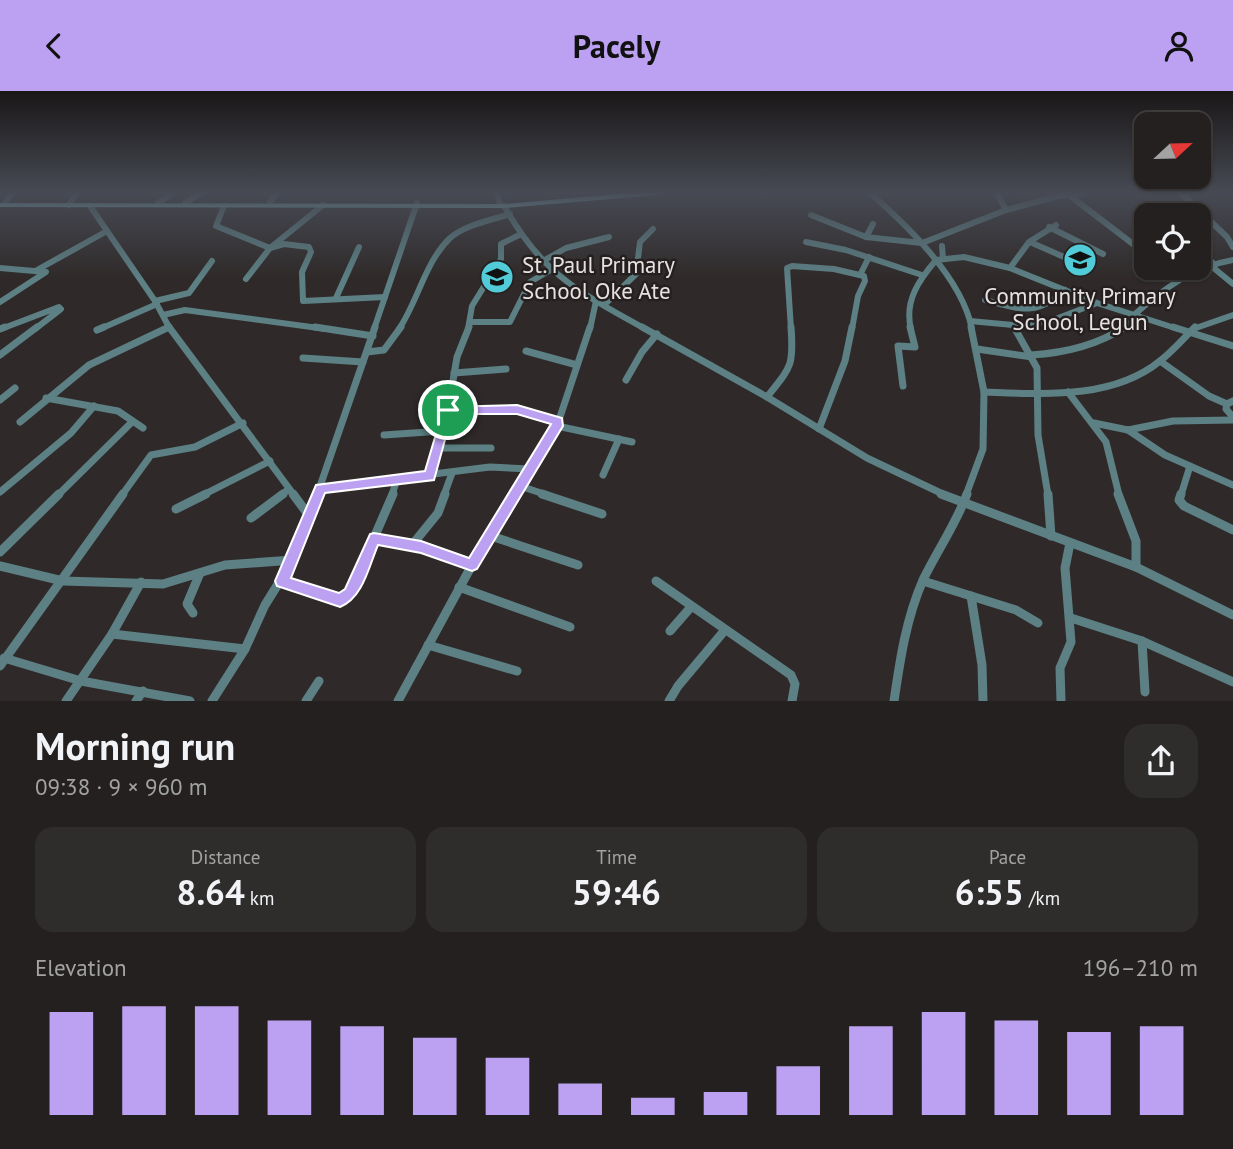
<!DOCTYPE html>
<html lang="en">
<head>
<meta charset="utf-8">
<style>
	body { margin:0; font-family:"PT Sans",sans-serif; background:#2f2d2c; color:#f1f3f6; height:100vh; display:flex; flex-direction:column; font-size:26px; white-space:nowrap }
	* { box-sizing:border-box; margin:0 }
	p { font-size:23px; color:#a3a3a4 }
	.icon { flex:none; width:38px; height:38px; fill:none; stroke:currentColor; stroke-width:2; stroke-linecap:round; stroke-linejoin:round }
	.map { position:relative; height:610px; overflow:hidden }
	.drawer { display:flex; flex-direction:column; background:#23201f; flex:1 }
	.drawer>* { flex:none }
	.needle { width:46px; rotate:68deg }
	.controls { position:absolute; left:1134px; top:21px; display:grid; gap:14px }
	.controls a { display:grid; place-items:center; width:77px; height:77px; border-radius:14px; background:#23201f; box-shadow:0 2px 5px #0004,0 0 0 2px #403e3d; font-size:35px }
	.pin { position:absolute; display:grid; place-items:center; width:60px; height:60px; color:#fff; margin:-30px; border:4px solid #fff; border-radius:50%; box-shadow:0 2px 7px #0007 }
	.round { display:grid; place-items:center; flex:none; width:74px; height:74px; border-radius:21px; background:#2f2d2c }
	.summary { display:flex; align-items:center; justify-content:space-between; height:119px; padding:0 35px }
	h1 { font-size:38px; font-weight:600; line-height:52px }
	.metrics { display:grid; grid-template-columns:repeat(3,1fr); gap:10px; height:119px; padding:7px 35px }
	.metrics div { display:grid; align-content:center; border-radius:18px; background:#2f2d2c; text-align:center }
	.metrics b { font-size:35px; font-weight:600 }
	.metrics small { font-size:19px; font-weight:400 }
	.metrics p { font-size:19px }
	.chart { height:196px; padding:14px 35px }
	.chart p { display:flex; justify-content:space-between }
	.chart svg { width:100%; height:126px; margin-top:7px; stroke:#bca0f2; stroke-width:6 }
	header { display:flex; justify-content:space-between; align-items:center; height:91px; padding:0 35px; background:#bca0f2; color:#111; font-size:32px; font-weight:600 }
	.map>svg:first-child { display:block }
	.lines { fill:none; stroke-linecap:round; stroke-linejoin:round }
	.minor-far2 { stroke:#5c8084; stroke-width:6 }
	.minor-far1 { stroke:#5c8084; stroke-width:7 }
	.minor { stroke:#5c8084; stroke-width:9 }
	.major { fill:#88d6df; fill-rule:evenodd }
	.route { fill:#bca0f2; stroke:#fff; stroke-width:2; fill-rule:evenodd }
	.labels { text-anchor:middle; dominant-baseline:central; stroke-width:5; stroke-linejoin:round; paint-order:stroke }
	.poi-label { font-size:23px; fill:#e6e2e1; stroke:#25201f; text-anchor:start }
</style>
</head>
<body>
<header><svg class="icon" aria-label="back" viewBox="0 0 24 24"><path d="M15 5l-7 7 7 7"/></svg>Pacely<svg class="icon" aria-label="person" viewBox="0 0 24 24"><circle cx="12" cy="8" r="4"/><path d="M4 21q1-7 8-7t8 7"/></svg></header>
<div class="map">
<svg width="1233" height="610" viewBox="0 0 1233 610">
	<rect width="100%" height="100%" fill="#2f2a29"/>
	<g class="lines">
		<g class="minor-far2">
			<polyline points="496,102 500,112"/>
			<path d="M870,102C907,134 962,188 972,238"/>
			<polyline points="997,102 1006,119"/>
			<polyline points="1181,102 1227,146 1233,156"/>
			<polyline points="1069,104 1146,163"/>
			<polyline points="270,111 277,102"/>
			<polyline points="5,112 12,102"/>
			<polyline points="158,112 173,102"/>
			<polyline points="185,112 201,102"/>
			<polyline points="69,114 76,102"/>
			<polyline points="90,115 155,210 170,238"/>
			<polyline points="224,115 216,135 270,157 284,153 309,156 311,161 302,181 303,210 385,206"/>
			<path d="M504,115C515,134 527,152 542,168C569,198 610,218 645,238"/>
			<polyline points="1141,122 1146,125"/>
			<polyline points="811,124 866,146 922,152 1006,119 1058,105 1084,102"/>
			<polyline points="1049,136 1103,163"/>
			<polyline points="866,146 873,133"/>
			<polyline points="806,151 846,159 922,184"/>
			<polyline points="1030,151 1080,173"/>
			<polyline points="942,155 943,168"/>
			<polyline points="1199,160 1213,172"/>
			<polyline points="543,170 566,157 609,146"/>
			<polyline points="1210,174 1233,193"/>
			<polyline points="0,177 46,181 0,211"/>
			<polyline points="1010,177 1029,151 1056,134"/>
			<polyline points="1164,177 1181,187"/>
			<polyline points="37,179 107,140"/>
			<polyline points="860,184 869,166"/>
			<polyline points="246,188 270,157 323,114"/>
			<polyline points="336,207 359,156"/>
			<path d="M985,209C1020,218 1036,226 1065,199"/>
			<polyline points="155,210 189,202 212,170"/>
			<polyline points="604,214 636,183 640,151 653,138"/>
			<polyline points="163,224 185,219 326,238"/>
			<path d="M1134,224C1164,197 1193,176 1233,169"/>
			<polyline points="970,230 1013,234 1048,231 1097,212"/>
			<polyline points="471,231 510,231 530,191 554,177"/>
			<polyline points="1013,234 1015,238"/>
			<polyline points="1,238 59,216 61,218 35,238"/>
			<polyline points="100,238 157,213"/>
			<polyline points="165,238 169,236"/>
			<polyline points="374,238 417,112"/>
			<path d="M399,238C418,210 425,171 450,147C465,134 491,129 510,123"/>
			<polyline points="468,238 472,215 501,168 501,153 521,143"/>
			<polyline points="590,238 596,210"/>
			<polyline points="791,238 787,177 792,175 834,178 864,185 865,190 858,205 852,238"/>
			<path d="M911,238C904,210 919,189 936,169L964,166L1010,177L1097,212L1178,238"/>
			<polyline points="1122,238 1138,225"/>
			<polyline points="1193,238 1233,224"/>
		</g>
		<g class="minor-far1">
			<polyline points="169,236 294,404"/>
			<polyline points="315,236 373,245"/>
			<polyline points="642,236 767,306 867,367 945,404"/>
			<polyline points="1014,236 1037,277 1038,344 1048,404"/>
			<polyline points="1173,236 1233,255"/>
			<polyline points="0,238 5,236"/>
			<polyline points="97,239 104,236"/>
			<polyline points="977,258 1032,266"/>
			<polyline points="526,260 577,274"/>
			<polyline points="367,261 384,259 401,236"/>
			<polyline points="0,264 37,236"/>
			<path d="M1031,264C1065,262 1096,255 1125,236"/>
			<polyline points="303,267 363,271"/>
			<polyline points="1160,270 1209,305 1227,313"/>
			<polyline points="454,282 506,278"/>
			<polyline points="626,289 642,261 657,243"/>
			<polyline points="903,295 898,255 915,256 910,236"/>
			<path d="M984,301C1042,303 1112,309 1160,270C1173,260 1184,247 1195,236"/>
			<polyline points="1068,301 1106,351 1119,404"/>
			<path d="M767,306C791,276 794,275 791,236"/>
			<polyline points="46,307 118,320 143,337"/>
			<polyline points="0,309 15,297"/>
			<polyline points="1233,310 1227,313 1226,318 1233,326"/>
			<polyline points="448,319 517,318 557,330"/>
			<polyline points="20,331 89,274 169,236"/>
			<polyline points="1094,332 1128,339 1173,330 1233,329"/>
			<polyline points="557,335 632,351"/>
			<polyline points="819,338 845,270 852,236"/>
			<polyline points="1128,339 1165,364 1233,394"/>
			<polyline points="384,344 442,340"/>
			<polyline points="437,357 491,357"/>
			<polyline points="603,384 619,348"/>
			<polyline points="430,385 448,319 457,266 469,236"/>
			<polyline points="520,395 547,404"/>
			<polyline points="320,397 490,376 530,378"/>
			<polyline points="0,401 71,342 94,315"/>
			<polyline points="58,404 132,331"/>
			<polyline points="122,404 151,364 195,356 243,332"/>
			<polyline points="203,404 270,370"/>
			<polyline points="281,404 289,398"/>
			<polyline points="317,404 375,236"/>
			<polyline points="392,404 397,388"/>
			<polyline points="444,404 452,382"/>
			<polyline points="515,404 557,335 590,236"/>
			<polyline points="966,404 983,358 984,301 971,236"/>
			<polyline points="1181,404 1190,375"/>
		</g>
		<g class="minor">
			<polyline points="293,403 310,426"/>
			<polyline points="542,403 602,423"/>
			<polyline points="941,403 1136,476 1233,524"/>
			<polyline points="1048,403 1051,445"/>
			<polyline points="1118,403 1136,450 1136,476"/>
			<polyline points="1181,403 1179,409 1184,415 1233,439"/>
			<polyline points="176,418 206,403"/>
			<polyline points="251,427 283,403"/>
			<polyline points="491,445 578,474"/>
			<polyline points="374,448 421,456 472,474"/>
			<polyline points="412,454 438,422 445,403"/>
			<polyline points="0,461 59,403"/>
			<polyline points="0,475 63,490 163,493 225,474 293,469"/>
			<polyline points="282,490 340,509 350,502 393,403"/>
			<polyline points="656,490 791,584 795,593 792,610"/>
			<polyline points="923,490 1016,519 1038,532"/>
			<polyline points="459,496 570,536"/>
			<polyline points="971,505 982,574 983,610"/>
			<polyline points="193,522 187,513 200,482"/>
			<polyline points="1071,527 1142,550 1233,591"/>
			<polyline points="670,540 691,516"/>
			<polyline points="112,543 245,558"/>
			<polyline points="1142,550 1145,601"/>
			<polyline points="428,554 517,580"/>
			<polyline points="4,567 81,590 190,610"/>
			<polyline points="0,575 123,403"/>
			<polyline points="66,610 112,543 141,491"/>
			<polyline points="136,610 143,600"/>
			<polyline points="212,610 245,558 265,514 293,469 318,403"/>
			<polyline points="306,610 319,590"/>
			<polyline points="398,610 472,474 516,403"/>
			<polyline points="669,610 678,595 725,539"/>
			<path d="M894,610C900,569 906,528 923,489C937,460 956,433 967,403"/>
			<polyline points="1061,610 1060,577 1071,551 1065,477 1070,452"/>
		</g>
		<polygon class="major" points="629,102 660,102 657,104 504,117 0,116 0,112 504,113"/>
	</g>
	<linearGradient id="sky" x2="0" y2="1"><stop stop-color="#1a1717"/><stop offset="0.54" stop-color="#474a54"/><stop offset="1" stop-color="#474a54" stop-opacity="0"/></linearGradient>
	<rect width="1233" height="188" fill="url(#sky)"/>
	<path class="route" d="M517,314L562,327L563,335L477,478L472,480L421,462L378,454C369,475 363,507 340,516L277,495L275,490L316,394L425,380L444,316ZM452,323H517L551,333L469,467L421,450L374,442L370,443L345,498L339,502L291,487L325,402L434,389Z"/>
	<defs>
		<symbol id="school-disc" viewBox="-11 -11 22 22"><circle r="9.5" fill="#52cbd8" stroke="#25201f"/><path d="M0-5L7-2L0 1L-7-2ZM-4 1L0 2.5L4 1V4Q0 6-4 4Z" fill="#111"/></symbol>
	</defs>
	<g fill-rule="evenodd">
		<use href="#school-disc" x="1061" y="150" width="38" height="38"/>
		<use href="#school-disc" x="478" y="167" width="38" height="38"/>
	</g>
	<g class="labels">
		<g class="poi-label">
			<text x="522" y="173">St. Paul Primary<tspan x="522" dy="26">School Oke Ate</tspan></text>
			<text x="1080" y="204" text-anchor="middle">Community Primary<tspan x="1080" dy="26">School, Legun</tspan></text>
		</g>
	</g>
</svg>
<div class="controls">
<a><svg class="needle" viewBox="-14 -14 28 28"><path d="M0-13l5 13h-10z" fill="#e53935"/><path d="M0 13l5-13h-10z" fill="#a3a3a4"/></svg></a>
<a><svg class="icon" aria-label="locate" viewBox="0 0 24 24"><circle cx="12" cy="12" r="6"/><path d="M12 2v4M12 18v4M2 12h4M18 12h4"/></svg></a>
</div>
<div class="pin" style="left:448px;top:319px;background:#1e9e55"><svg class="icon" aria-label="arrive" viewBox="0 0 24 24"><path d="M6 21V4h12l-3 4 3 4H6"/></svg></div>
</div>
<section class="drawer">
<div class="summary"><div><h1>Morning run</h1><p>09:38 · 9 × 960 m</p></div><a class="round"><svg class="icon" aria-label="share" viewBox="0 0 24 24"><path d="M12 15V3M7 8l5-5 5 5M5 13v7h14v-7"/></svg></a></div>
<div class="metrics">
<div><p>Distance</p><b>8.64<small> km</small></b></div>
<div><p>Time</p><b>59:46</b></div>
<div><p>Pace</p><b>6:55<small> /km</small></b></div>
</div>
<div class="chart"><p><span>Elevation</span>196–210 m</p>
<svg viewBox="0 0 160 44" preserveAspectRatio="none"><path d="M5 44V8M15 44V6M25 44V6M35 44V11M45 44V13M55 44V17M65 44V24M75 44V33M85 44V38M95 44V36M105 44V27M115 44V13M125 44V8M135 44V11M145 44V15M155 44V13"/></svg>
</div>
</section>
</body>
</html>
